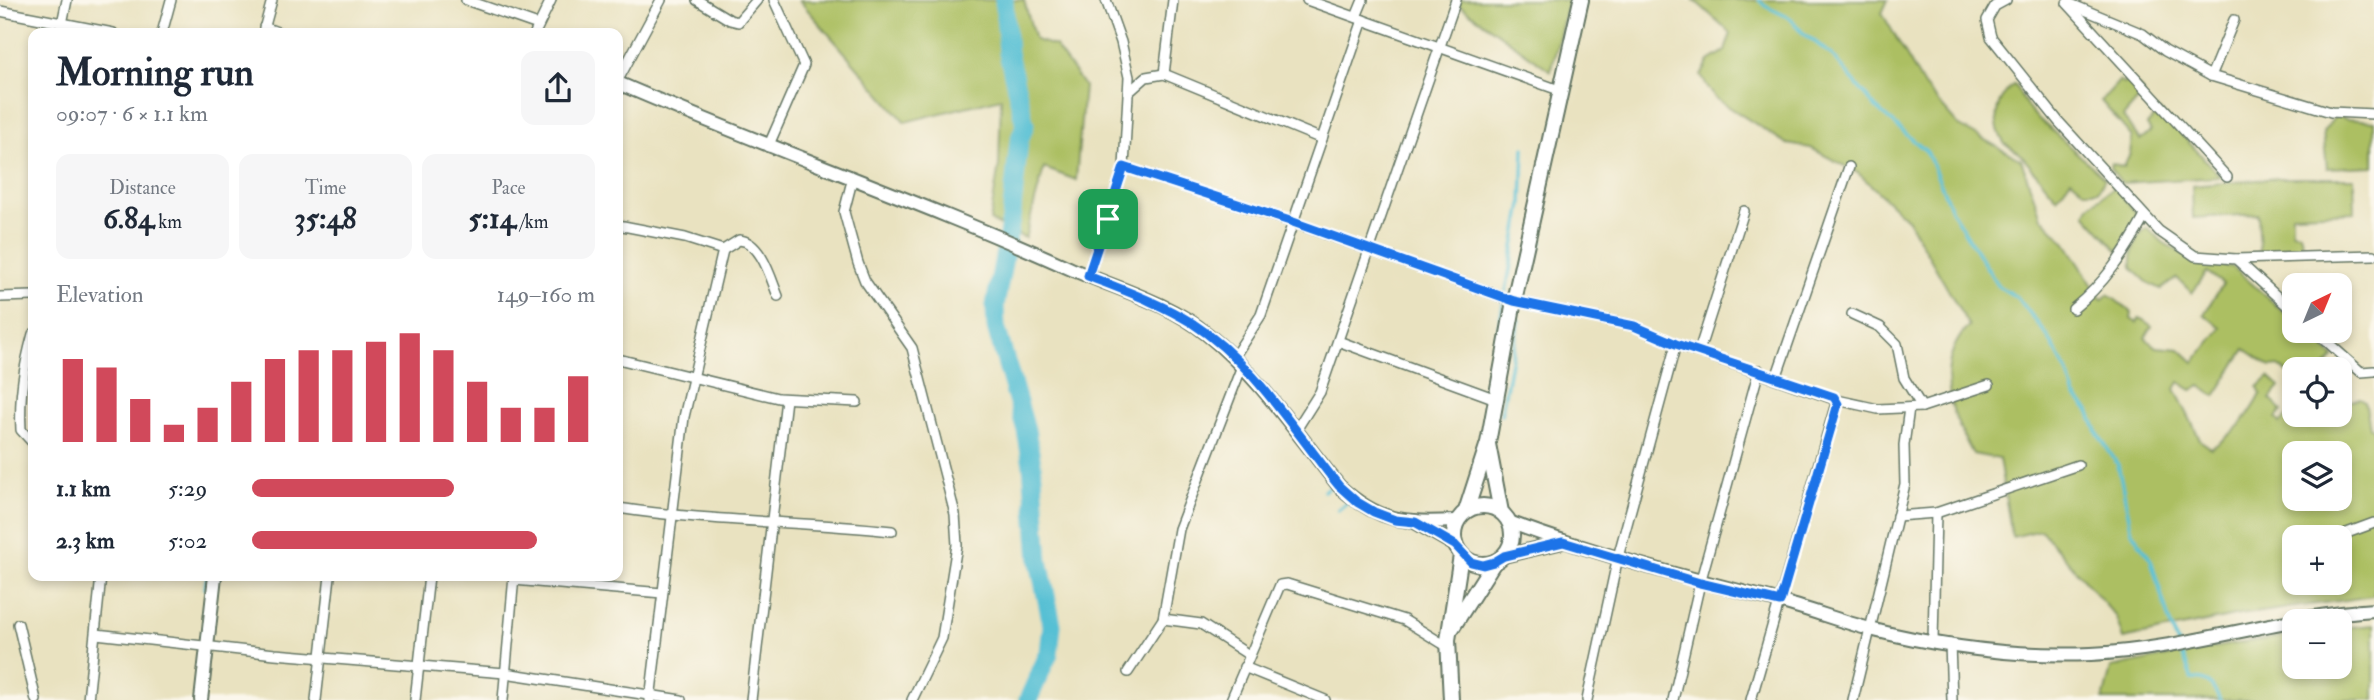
<!DOCTYPE html>
<html lang="en">
<head>
<meta charset="utf-8">
<style>
	body { margin:0; font-family:"IM FELL Double Pica",serif; background:#f6f6f7; color:#1f2937; height:100vh; display:flex; flex-direction:column; font-size:26px; white-space:nowrap }
	* { box-sizing:border-box; margin:0 }
	p { font-size:23px; color:#747a83 }
	.icon { flex:none; width:38px; height:38px; fill:none; stroke:currentColor; stroke-width:2; stroke-linecap:round; stroke-linejoin:round }
	.map { position:relative; flex:1; overflow:hidden }
	.details { position:absolute; left:28px; top:28px; width:595px; height:553px; display:flex; flex-direction:column; background:#fff; border-radius:14px; box-shadow:0 4px 10px #0003 }
	.details>* { flex:none }
	.needle { width:46px; rotate:43deg }
	.buttons { position:absolute; left:2282px; top:273px; display:grid; gap:14px }
	.buttons a { display:grid; place-items:center; width:70px; height:70px; border-radius:14px; background:#fff; box-shadow:0 4px 10px #0003; font-size:35px }
	.pin { position:absolute; display:grid; place-items:center; width:60px; height:60px; color:#fff; margin:-30px; border-radius:14px; box-shadow:0 4px 10px #0006 }
	.round { display:grid; place-items:center; flex:none; width:74px; height:74px; border-radius:14px; background:#f6f6f7 }
	.overview { display:flex; align-items:center; justify-content:space-between; height:119px; padding:0 28px }
	h1 { font-size:38px; font-weight:800; line-height:52px }
	.metrics { display:grid; grid-template-columns:repeat(3,1fr); gap:10px; height:119px; padding:7px 28px }
	.metrics div { display:grid; align-content:center; border-radius:14px; background:#f6f6f7; text-align:center }
	.metrics b { font-size:30px; font-weight:800 }
	.metrics small { font-size:19px; font-weight:400 }
	.metrics p { font-size:19px }
	.chart { height:196px; padding:14px 28px }
	.chart p { display:flex; justify-content:space-between }
	.chart svg { width:100%; height:126px; margin-top:7px; stroke:#d1495b; stroke-width:6 }
	ul { padding:0 28px; list-style:none; font-size:23px }
	li { display:grid; grid-template-columns:112px 84px 1fr; align-items:center; height:52px }
	li i { height:18px; border-radius:9px; background:#d1495b }
	.map>svg:first-child { display:block }
	.green { fill:#acbf62; stroke:#667e4b; stroke-width:2; fill-rule:evenodd }
	.lines { fill:none; stroke-linecap:round; stroke-linejoin:round }
	.stream { stroke:#57c0d4; stroke-width:3.5 }
	.river { stroke:#57c0d4; stroke-width:19 }
	.minor-casing { stroke:#667765; stroke-width:12 }
	.secondary-casing { stroke:#667765; stroke-width:16 }
	.primary-casing { stroke:#667765; stroke-width:18 }
	.minor { stroke:#fff; stroke-width:9 }
	.secondary { stroke:#fff; stroke-width:12 }
	.primary { stroke:#fff; stroke-width:14 }
	.route-casing { stroke:#fff; stroke-width:14 }
	.route { stroke:#1a73e8; stroke-width:9 }
</style>
</head>
<body>
<div class="map">
<svg width="2374" height="700" viewBox="0 0 2374 700">
	<rect width="100%" height="100%" fill="#fbf7ec"/>
	<filter id="ink" filterUnits="userSpaceOnUse"><feTurbulence type="fractalNoise" baseFrequency=".0143" numOctaves="2"/><feDisplacementMap in="SourceGraphic" scale="14" xChannelSelector="R" yChannelSelector="G"/><feConvolveMatrix kernelMatrix="1 2 1 2 8 2 1 2 1" color-interpolation-filters="sRGB"/></filter>
	<filter id="wash" filterUnits="userSpaceOnUse"><feTurbulence type="fractalNoise" baseFrequency=".00686" numOctaves="4" result="noise"/><feDisplacementMap in="SourceGraphic" scale="28" xChannelSelector="R" yChannelSelector="G"/><feGaussianBlur stdDeviation="1.57" result="paint"/><feColorMatrix in="noise" values="0 0 0 0 0 0 0 0 0 0 0 0 0 0 0 0 0 1.4 0 .05"/><feComposite in="paint" operator="in"/></filter>
	<g filter="url(#wash)">
		<rect width="100%" height="100%" fill="#e9e2c0"/>
		<g class="green">
			<polygon points="799,0 1024,0 1035,40 1055,46 1084,86 1076,180 1044,168 1025,238 990,221 999,165 1001,98 905,122"/>
			<polygon points="1452,0 1568,0 1551,71"/>
			<path d="M1694,0H1888L1882,13L1924,86L1958,125L2021,160L2041,217L2066,243L2102,300L2108,294L2132,313L2131,319L2137,323L2140,318L2152,326L2145,338L2156,347L2180,349L2194,362L2221,328L2204,314L2223,284L2207,272L2192,293L2177,278L2161,289L2147,282L2132,268C2131,254 2134,236 2147,228L2164,243L2199,263L2233,267L2294,321V331H2305L2334,357L2323,369H2294V378L2279,366L2271,367L2245,349L2215,396L2200,386L2192,390L2179,382L2175,389L2201,441L2211,448C2231,437 2252,414 2261,394L2258,387L2269,377L2280,387L2270,399L2282,411L2276,418L2280,423L2294,409V415H2340V405L2360,398L2365,401L2370,427L2374,428V596L2239,615L2123,639L2116,617L2041,530L2012,537L1999,459L1973,454C1950,415 1933,362 1969,326L1908,220L1858,173L1811,148L1787,144L1715,98L1701,76L1709,61L1725,51L1731,33ZM2294,453H2340V499H2294ZM2294,537H2340V583H2294Z"/>
			<polygon points="2130,78 2144,93 2123,117 2140,140 2151,131 2147,125 2160,111 2221,177 2122,183 2110,168 2111,163 2124,167 2130,154 2132,137 2101,101 2119,81 2123,84"/>
			<path d="M2014,84L2030,111L2105,178L2098,191H2085L2071,179L2057,198L2019,153L2004,143C1991,120 1996,100 2014,84Z"/>
			<polygon points="2336,115 2346,119 2374,121 2374,166 2327,168 2323,132"/>
			<polygon points="2278,178 2354,178 2355,212 2292,214 2292,232 2300,233 2304,251 2260,253 2258,214 2193,218 2192,186"/>
			<polygon points="2114,187 2138,215 2119,252 2085,214 2089,206"/>
			<polygon points="2374,625 2374,700 2103,700 2111,668 2196,650 2294,635 2294,667 2340,667 2340,628"/>
		</g>
		<g class="lines">
			<g class="stream">
				<path d="M1759,0L1765,6L1790,18L1802,32L1832,55L1877,109L1927,152L1952,211L1998,286L2018,298L2049,338L2068,374L2075,396L2089,411L2098,434L2118,465L2132,532L2151,560L2171,627L2192,679C2209,679 2212,685 2220,700"/>
				<polyline points="1506,291 1522,204 1524,148"/>
				<polyline points="1524,296 1532,261 1542,242"/>
				<polyline points="1489,383 1504,299"/>
				<polyline points="1501,415 1519,320"/>
				<polyline points="1324,491 1333,483"/>
				<polyline points="1338,510 1350,500"/>
				<polyline points="205,589 207,576"/>
			</g>
			<polyline class="river" points="1004,0 1008,53 1025,125 1019,141 1011,219 995,306 996,327 1026,430 1032,464 1039,561 1052,625 1049,653 1028,700"/>
		</g>
	</g>
	<g filter="url(#ink)">
		<g class="lines">
			<defs>
				<g id="minor">
					<polyline points="466,0 538,25"/>
					<polyline points="697,0 730,20 738,22 757,0"/>
					<polyline points="1106,0 1121,42 1129,77 1124,167 1292,222 1514,301 1634,326 1676,344"/>
					<polyline points="1307,0 1559,90"/>
					<polyline points="2006,0 1995,6 1987,20 1991,37 2059,122 2159,231 2195,256 2236,259 2294,312"/>
					<polyline points="2067,3 2227,177"/>
					<polyline points="2068,3 2143,34 2165,51 2211,76 2331,112 2374,114"/>
					<polyline points="0,11 113,33"/>
					<polyline points="1356,17 1363,0"/>
					<polyline points="264,27 280,33"/>
					<polyline points="60,33 67,0"/>
					<polyline points="162,33 171,0"/>
					<polyline points="263,33 272,0"/>
					<polyline points="535,33 551,0"/>
					<polyline points="1164,74 1173,0"/>
					<polyline points="2211,76 2234,20"/>
					<polyline points="618,80 661,0"/>
					<polyline points="1128,93 1146,77 1164,74 1322,139"/>
					<polyline points="768,147 804,65 774,0"/>
					<polyline points="853,177 844,212 858,263 865,281 912,348 955,514 957,545 942,638 912,700"/>
					<polyline points="618,225 685,238 723,250"/>
					<path d="M723,250L739,240C761,241 771,279 778,296"/>
					<polyline points="2236,259 2374,255"/>
					<polyline points="1088,276 1124,167"/>
					<polyline points="0,297 33,296"/>
					<path d="M2073,309C2105,283 2124,254 2144,218"/>
					<polyline points="1852,314 1880,327 1897,344 1904,378 1922,407"/>
					<polyline points="2315,331 2361,372 2374,371"/>
					<path d="M33,334C24,367 19,395 21,430L33,443"/>
					<polyline points="1338,341 1496,399"/>
					<polyline points="1699,351 1744,211"/>
					<polyline points="1234,357 1261,315 1363,20"/>
					<polyline points="618,359 778,398 857,402"/>
					<polyline points="1776,378 1849,167"/>
					<polyline points="1296,430 1320,392 1456,0"/>
					<path d="M618,508C709,522 800,521 892,531"/>
					<polyline points="1897,516 1936,513 2078,465"/>
					<polyline points="2336,537 2374,523"/>
					<polyline points="514,580 662,593"/>
					<polyline points="1163,619 1201,624 1249,655"/>
					<polyline points="18,624 36,700"/>
					<polyline points="96,634 275,654 505,673 681,700"/>
					<polyline points="1933,641 1936,513"/>
					<polyline points="1950,644 1952,700"/>
					<polyline points="1244,667 1325,700"/>
					<polyline points="1128,672 1163,619 1179,529 1242,366"/>
					<polyline points="88,700 101,576"/>
					<polyline points="316,700 330,576"/>
					<polyline points="415,700 429,576"/>
					<polyline points="503,700 514,576"/>
					<polyline points="650,700 684,417 723,250"/>
					<polyline points="751,700 786,399"/>
					<polyline points="1231,700 1280,585 1287,584 1404,620 1448,647"/>
					<polyline points="1587,700 1618,557 1676,344 1837,400 1878,409 1922,407 1989,385"/>
					<polyline points="1673,700 1700,583 1759,370"/>
					<polyline points="1751,700 1837,400"/>
					<polyline points="1853,700 1905,484 1904,445 1909,408"/>
				</g>
				<g id="secondary">
					<path d="M618,83C767,148 921,201 1069,268C1115,288 1168,302 1207,334C1259,376 1297,434 1339,486C1379,523 1405,523 1457,521"/>
					<polyline points="1415,522 1455,545"/>
					<path d="M1509,522C1597,555 1688,578 1778,601C1809,609 1839,621 1870,629C1941,647 2018,657 2091,654C2185,650 2279,616 2374,610"/>
					<polyline points="1504,556 1563,542"/>
					<polyline points="201,700 215,576"/>
				</g>
				<g id="primary">
					<polyline points="1488,444 1501,512"/>
					<circle cx="1483" cy="535" r="29"/>
					<polyline points="1466,511 1488,443 1514,301 1581,0"/>
					<polyline points="1452,628 1494,562"/>
					<polyline points="1451,700 1448,640 1461,555"/>
				</g>
			</defs>
			<use href="#minor" class="minor-casing"/>
			<use href="#secondary" class="secondary-casing"/>
			<use href="#primary" class="primary-casing"/>
			<use href="#minor" class="minor"/>
			<use href="#secondary" class="secondary"/>
			<use href="#primary" class="primary"/>
		</g>
	</g>
	<g class="lines" filter="url(#ink)">
		<defs>
			<path id="route" d="M1124,167L1293,222L1514,301L1634,326L1676,344L1834,397L1838,404L1780,602L1700,583L1563,542L1504,556L1494,562L1483,565L1471,562L1455,545L1415,522L1395,520L1374,512L1357,502L1339,486C1294,431 1253,362 1192,323C1160,303 1123,290 1088,276Z"/>
		</defs>
		<use href="#route" class="route-casing"/>
		<use href="#route" class="route"/>
	</g>
</svg>
<div class="buttons">
<a><svg class="needle" viewBox="-14 -14 28 28"><path d="M0-13l5 13h-10z" fill="#e53935"/><path d="M0 13l5-13h-10z" fill="#747a83"/></svg></a>
<a><svg class="icon" aria-label="locate" viewBox="0 0 24 24"><circle cx="12" cy="12" r="6"/><path d="M12 2v4M12 18v4M2 12h4M18 12h4"/></svg></a>
<a><svg class="icon" aria-label="layers" viewBox="0 0 24 24"><path d="M12 4l9 5-9 5-9-5zM3 14l9 5 9-5"/></svg></a>
<a>+</a>
<a>−</a>
</div>
<div class="pin" style="left:1108px;top:219px;background:#1e9e55"><svg class="icon" aria-label="arrive" viewBox="0 0 24 24"><path d="M6 21V4h12l-3 4 3 4H6"/></svg></div>
<section class="details">
<div class="overview"><div><h1>Morning run</h1><p>09:07 · 6 × 1.1 km</p></div><a class="round"><svg class="icon" aria-label="share" viewBox="0 0 24 24"><path d="M12 15V3M7 8l5-5 5 5M5 13v7h14v-7"/></svg></a></div>
<div class="metrics">
<div><p>Distance</p><b>6.84<small> km</small></b></div>
<div><p>Time</p><b>35:48</b></div>
<div><p>Pace</p><b>5:14<small> /km</small></b></div>
</div>
<div class="chart"><p><span>Elevation</span>149–160 m</p>
<svg viewBox="0 0 160 44" preserveAspectRatio="none"><path d="M5 44V15M15 44V18M25 44V29M35 44V38M45 44V32M55 44V23M65 44V15M75 44V12M85 44V12M95 44V9M105 44V6M115 44V12M125 44V23M135 44V32M145 44V32M155 44V21"/></svg>
</div>
<ul>
<li><b>1.1 km</b>5:29<i style="width:59%"></i></li>
<li><b>2.3 km</b>5:02<i style="width:83%"></i></li>
</ul>
</section>
</div>
</body>
</html>
